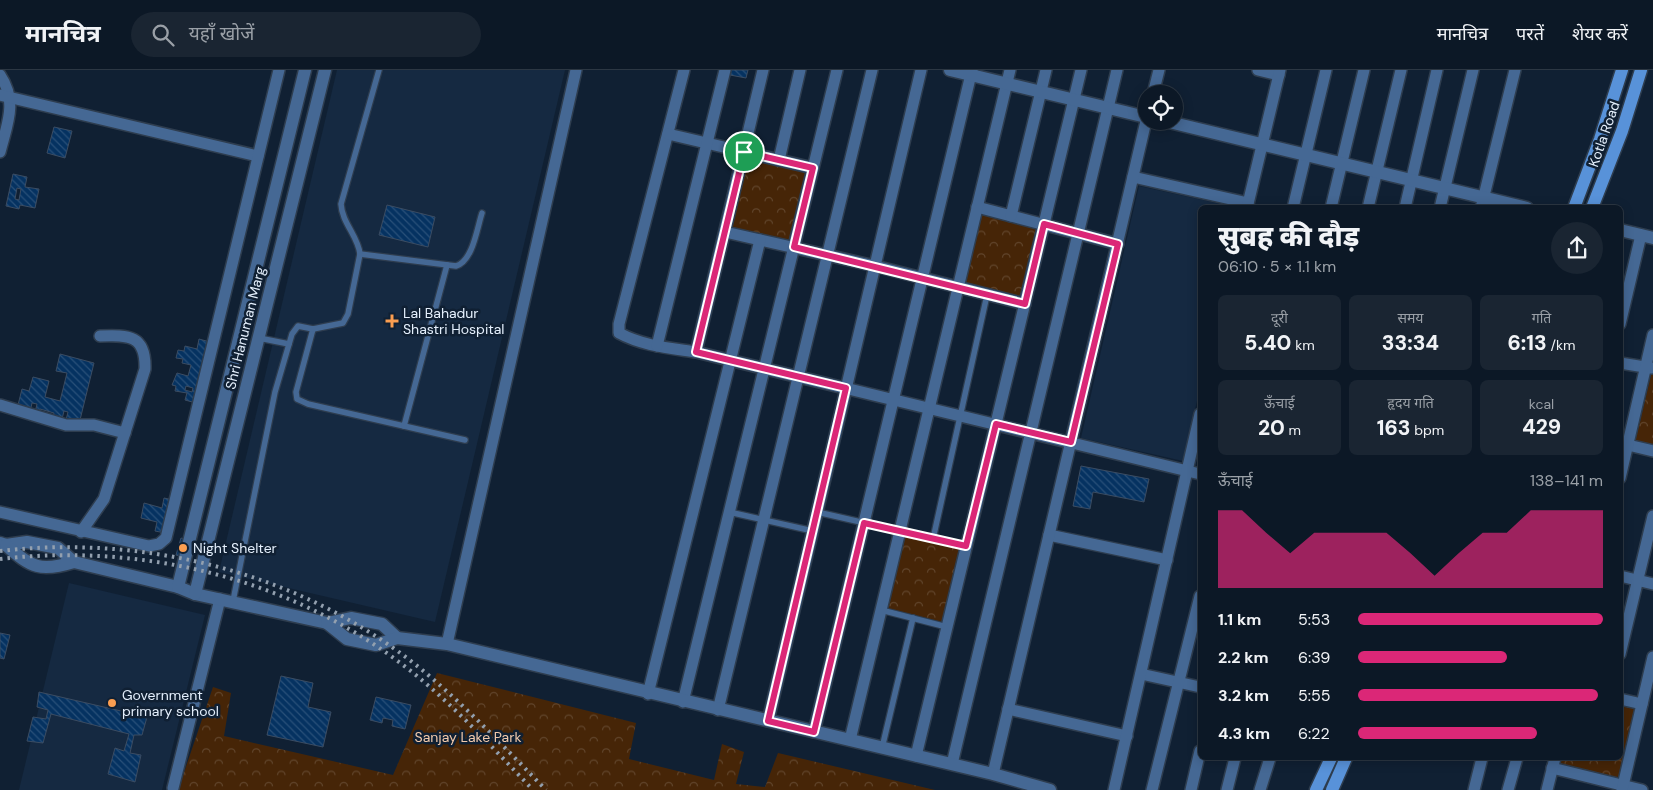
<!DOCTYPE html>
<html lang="hi">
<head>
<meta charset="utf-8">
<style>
	body { margin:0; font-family:"DM Sans","Noto Sans Devanagari",sans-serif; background:#1a2532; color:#f1f3f6; height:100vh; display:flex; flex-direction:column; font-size:19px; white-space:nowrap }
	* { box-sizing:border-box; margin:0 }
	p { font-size:16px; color:#9aa0a7 }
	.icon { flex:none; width:28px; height:28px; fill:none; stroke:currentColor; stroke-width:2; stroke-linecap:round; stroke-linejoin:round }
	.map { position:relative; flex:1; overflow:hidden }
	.details { position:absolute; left:1198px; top:135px; width:425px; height:555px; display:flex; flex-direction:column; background:#0c1826; border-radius:8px; box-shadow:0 2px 12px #0003,0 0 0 1px #2c3743 }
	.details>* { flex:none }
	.controls { position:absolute; left:1138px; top:15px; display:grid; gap:10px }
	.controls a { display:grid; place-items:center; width:45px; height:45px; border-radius:50%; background:#0c1826; box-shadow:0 2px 12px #0003,0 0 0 1px #2c3743; font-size:25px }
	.pin { position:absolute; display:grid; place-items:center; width:42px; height:42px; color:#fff; margin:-21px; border:2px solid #fff; border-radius:50%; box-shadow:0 1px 5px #0007 }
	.round { display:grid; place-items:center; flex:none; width:52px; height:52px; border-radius:26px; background:#1a2532 }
	.headline { display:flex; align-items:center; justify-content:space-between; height:85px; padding:0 20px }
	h1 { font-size:28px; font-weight:800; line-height:38px }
	.stats { display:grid; grid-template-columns:repeat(3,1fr); gap:8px; height:85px; padding:5px 20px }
	.stats div { display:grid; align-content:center; border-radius:8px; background:#1a2532; text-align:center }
	.stats b { font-size:21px; font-weight:800 }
	.stats small { font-size:14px; font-weight:400 }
	.stats p { font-size:14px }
	.chart { height:140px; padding:10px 20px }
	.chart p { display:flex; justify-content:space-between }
	.chart svg { width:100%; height:90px; margin-top:5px; fill:#db2777; opacity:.7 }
	ul { padding:0 20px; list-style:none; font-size:16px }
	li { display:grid; grid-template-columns:80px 60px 1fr; align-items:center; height:38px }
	li i { height:12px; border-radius:6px; background:#db2777 }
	header { display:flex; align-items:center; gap:30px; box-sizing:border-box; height:70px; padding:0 25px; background:#0c1826; border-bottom:1px solid #2c3743 }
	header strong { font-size:24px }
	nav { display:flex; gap:28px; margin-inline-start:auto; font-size:18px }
	.search { width:350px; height:45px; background:#1a2532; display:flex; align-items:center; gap:12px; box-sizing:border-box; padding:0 18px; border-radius:28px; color:#9aa0a7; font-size:19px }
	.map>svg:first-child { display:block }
	.built { fill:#152941 }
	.park { fill:url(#park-crowns) }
	.building { fill:url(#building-back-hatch); stroke:#3b4c62; fill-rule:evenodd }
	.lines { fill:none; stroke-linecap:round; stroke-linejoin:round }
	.service-casing { stroke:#2e3d4f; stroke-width:8 }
	.minor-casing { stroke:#2e3d4f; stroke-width:14 }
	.tertiary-casing { stroke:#2e3d4f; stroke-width:15 }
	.secondary-casing { stroke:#2e3d4f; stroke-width:15 }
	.service { stroke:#456894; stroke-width:5.5 }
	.minor { stroke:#456894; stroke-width:11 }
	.tertiary { stroke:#456894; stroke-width:12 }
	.secondary { stroke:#5892d9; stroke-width:12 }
	.rail { stroke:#93a0af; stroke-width:4; stroke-dasharray:2.5 5; stroke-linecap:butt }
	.route-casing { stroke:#fff; stroke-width:10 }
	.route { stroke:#db2777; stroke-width:6 }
	.poi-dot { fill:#fb9e51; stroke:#102033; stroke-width:2 }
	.labels { text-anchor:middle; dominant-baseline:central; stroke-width:5; stroke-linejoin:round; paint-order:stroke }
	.street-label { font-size:14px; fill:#e4effc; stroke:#102033 }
	.poi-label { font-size:14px; fill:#e4effc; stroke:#102033; text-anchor:start }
	.park-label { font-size:14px; fill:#f2caac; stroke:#102033 }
</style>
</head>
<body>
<header>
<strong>मानचित्र</strong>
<div class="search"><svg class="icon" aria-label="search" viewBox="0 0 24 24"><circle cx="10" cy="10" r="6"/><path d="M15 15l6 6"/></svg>यहाँ खोजें</div>
<nav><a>मानचित्र</a><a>परतें</a><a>शेयर करें</a></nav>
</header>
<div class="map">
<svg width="1653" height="720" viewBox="0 0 1653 720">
	<defs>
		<pattern id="park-crowns" width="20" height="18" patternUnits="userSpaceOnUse" patternTransform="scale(1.25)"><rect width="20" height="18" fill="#462507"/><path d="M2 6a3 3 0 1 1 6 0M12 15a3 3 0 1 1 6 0" fill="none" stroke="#61452c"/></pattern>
		<pattern id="building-back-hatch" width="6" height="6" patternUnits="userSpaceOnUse" patternTransform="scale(1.25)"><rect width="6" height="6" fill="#053261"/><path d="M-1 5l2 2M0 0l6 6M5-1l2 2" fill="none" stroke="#295079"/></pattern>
	</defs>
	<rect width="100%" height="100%" fill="#102033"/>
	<g class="built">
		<polygon points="337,0 565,0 435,552 219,502"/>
		<polygon points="1139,116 1235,137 1200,138 1200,318 1183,391 1081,368"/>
		<polygon points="69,513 205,545 162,720 19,720"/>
	</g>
	<g class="park">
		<polygon points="745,87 809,101 791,174 728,158"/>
		<polygon points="978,142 1038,157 1021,228 961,213"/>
		<polygon points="1652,301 1653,301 1653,377 1635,372"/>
		<polygon points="900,466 964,480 946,553 883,537"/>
		<polygon points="437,603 636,653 629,689 714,710 722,674 744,682 736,714 765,717 778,683 935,720 178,720 213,617 231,623 224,666 393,705"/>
		<polygon points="1620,635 1640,640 1622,712 1559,697 1561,688 1620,688"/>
	</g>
	<g class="building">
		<polygon points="731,0 748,0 746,8 730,5"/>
		<polygon points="54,57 72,61 65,88 47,83"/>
		<path d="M13,104L27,107L25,117L39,119L35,138L20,135L19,139L6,136ZM17,118L21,119L19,130L15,129Z"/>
		<polygon points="387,135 435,147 428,177 379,165"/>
		<path d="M199,269L210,272L196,333L185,330L187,323L175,321L176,316L172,315L177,303L188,306L191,295L182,293L183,289L176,288L178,280L184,281L185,276L197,279ZM186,316L193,318L192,322L185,320Z"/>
		<polygon points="60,284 94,293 79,354 66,350 68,342 64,341 62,349 53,347 54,343 40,339 39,344 35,343 37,334 32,333 30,342 18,335 22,319 29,321 33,307 49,311 45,327 60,331 67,303 56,301"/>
		<polygon points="1081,396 1149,409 1144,432 1093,422 1090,439 1073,436"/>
		<polygon points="164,428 173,430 165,463 155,461 157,452 141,448 144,433 162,438"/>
		<polygon points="181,468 190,471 185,488 176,485"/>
		<polygon points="0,563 10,565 4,589 0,588"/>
		<polygon points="281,606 313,613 308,637 331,642 323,677 267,665"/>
		<polygon points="39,622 147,647 142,665 134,665 130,683 141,685 135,712 108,704 115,678 124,681 129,664 51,644 43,673 27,671 33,647 46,649 48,640 37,637"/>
		<polygon points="376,627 411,635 405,659 392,656 393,650 383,648 382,653 370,650"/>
	</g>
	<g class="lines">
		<defs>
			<g id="service">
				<path d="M360,184L456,196C473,191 477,158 482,143"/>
				<polyline points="313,259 296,322 297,329 308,334 465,370"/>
				<polyline points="259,268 289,274"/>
				<polyline points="404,356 447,195"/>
				<polyline points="729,442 813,461"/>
				<polyline points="817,442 966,476"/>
				<polyline points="933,469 987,225"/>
				<path d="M233,531L275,322L292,264L298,256L313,259L343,253L348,244L360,184C358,166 342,153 341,134L379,0"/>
				<polyline points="881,540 947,557"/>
				<polyline points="882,678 913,548"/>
			</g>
			<g id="minor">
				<path d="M684,0L619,254V263C643,276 670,278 696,282L1200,404"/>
				<polyline points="1258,0 1279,5"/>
				<path d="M0,5C18,32 7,54 0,82"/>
				<polyline points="1153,24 1159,0"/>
				<polyline points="0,25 258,86"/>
				<polyline points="668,64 813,98"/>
				<polyline points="779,90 800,0"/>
				<polyline points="1133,107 1248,133"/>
				<polyline points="977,137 1118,174"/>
				<polyline points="1247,138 1280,0"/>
				<polyline points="1293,138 1326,0"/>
				<polyline points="1331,138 1364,0"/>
				<polyline points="1368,138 1401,0"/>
				<polyline points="1405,138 1437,0"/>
				<polyline points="1440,138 1473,0"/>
				<polyline points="1481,138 1515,0"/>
				<polyline points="1011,146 1046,0"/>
				<polyline points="725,162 875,196 1025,234"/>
				<polyline points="1620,254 1641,165"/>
				<polyline points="657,276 725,0"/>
				<polyline points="696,282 763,0"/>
				<polyline points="1620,293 1651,298"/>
				<polyline points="0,335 66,355 94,355 125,363"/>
				<polyline points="1628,375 1653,381"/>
				<polyline points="1620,408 1653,265"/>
				<polyline points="0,442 149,476 159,474 166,468 279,0"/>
				<path d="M81,462L104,429L145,299C146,265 129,265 100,266"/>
				<polyline points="1049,465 1167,490"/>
				<polyline points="1620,506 1653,514"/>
				<polyline points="447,574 576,0"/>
				<polyline points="1620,584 1653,446"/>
				<polyline points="1141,604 1200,617"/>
				<polyline points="648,624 760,170"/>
				<polyline points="1620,629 1642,634"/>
				<polyline points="683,632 837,0"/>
				<polyline points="1008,639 1127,666"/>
				<polyline points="718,640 872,0"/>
				<polyline points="768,651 921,0"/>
				<polyline points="814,662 972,0"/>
				<polyline points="850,670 1010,0"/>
				<polyline points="916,686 1081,0"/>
				<polyline points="952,694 1117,0"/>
				<polyline points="1552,698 1642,720"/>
				<polyline points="993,704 1146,51"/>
				<polyline points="173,718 220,529"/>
				<polyline points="1114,720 1200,344"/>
				<polyline points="1152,720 1200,526"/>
				<polyline points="1191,720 1200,681"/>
				<polyline points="1227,720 1235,688"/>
				<polyline points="1260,720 1270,688"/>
				<polyline points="1474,720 1482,688"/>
				<polyline points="1508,720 1517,688"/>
				<polyline points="1547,720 1555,688"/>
				<polyline points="1622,720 1653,587"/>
			</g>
			<g id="tertiary">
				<polyline points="950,0 1146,47"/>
				<polyline points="1165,51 1527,138"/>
				<polyline points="1620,160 1653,168"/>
				<polyline points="0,473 6,475 27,472 58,478 74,492 178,517 195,524 327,553 351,548 382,554 397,568"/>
				<path d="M6,475C31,498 41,502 74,492"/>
				<polyline points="178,517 305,0"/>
				<polyline points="195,524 325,0"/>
				<polyline points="327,553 347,569 376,575 397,568 447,574 993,704 1050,720"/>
			</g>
			<g id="secondary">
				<polyline points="1574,138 1600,69 1622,0"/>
				<polyline points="1592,138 1622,61 1641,0"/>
				<polyline points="1316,720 1331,688"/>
				<polyline points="1332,720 1346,688"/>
			</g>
		</defs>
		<use href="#service" class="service-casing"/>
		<use href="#minor" class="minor-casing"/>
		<use href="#tertiary" class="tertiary-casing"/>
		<use href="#secondary" class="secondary-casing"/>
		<use href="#service" class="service"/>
		<use href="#minor" class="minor"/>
		<use href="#tertiary" class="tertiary"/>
		<use href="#secondary" class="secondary"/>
		<g class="rail">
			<path d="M0,481C149,464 304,504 421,599C466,636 506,679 546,720"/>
			<path d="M0,489C148,472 301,511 417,606C459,641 496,681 533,720"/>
		</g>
	</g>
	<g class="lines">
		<defs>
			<polygon id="route" points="744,82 813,98 794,177 1025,234 1044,154 1118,174 1071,372 996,354 966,476 864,453 814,662 768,651 846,318 696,282"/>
		</defs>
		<use href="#route" class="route-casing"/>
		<use href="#route" class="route"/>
	</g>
	<g class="poi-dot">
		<path d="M389.5 243.5h5v5h5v5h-5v5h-5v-5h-5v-5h5z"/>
		<circle cx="183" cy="478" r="5"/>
		<circle cx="112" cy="633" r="5"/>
	</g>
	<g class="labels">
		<g class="street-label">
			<text transform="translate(1604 64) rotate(-71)">Kotla Road</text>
			<text transform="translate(245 258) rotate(-76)">Shri Hanuman Marg</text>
		</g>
		<g class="poi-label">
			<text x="403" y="243">Lal Bahadur<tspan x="403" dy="16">Shastri Hospital</tspan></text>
			<text x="193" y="478">Night Shelter</text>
			<text x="122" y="625">Government<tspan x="122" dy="16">primary school</tspan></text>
		</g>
		<g class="park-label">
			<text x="468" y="667">Sanjay Lake Park</text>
		</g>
	</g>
</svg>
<div class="controls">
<a><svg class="icon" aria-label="locate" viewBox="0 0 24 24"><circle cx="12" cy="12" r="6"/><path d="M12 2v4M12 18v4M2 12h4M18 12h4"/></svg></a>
</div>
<div class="pin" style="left:744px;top:82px;background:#1e9e55"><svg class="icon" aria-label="arrive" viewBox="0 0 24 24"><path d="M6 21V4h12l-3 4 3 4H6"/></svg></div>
<section class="details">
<div class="headline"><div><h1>सुबह की दौड़</h1><p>06:10 · 5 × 1.1 km</p></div><a class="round"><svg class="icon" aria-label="share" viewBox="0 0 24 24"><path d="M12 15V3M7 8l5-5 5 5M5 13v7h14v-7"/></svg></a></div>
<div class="stats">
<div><p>दूरी</p><b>5.40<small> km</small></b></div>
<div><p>समय</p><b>33:34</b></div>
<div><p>गति</p><b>6:13<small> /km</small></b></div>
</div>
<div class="stats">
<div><p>ऊँचाई</p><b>20<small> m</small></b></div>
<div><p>हृदय गति</p><b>163<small> bpm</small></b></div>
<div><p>kcal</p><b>429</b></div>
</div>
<div class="chart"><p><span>ऊँचाई</span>138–141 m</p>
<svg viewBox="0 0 160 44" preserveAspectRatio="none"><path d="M0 44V6L10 6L20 17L30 27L40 17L50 17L60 17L70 17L80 27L90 38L100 27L110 17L120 17L130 6L140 6L150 6L160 6V44z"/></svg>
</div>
<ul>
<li><b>1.1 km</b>5:53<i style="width:100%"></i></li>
<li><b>2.2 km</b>6:39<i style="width:61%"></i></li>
<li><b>3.2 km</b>5:55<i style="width:98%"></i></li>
<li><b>4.3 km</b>6:22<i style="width:73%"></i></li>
</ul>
</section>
</div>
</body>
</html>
